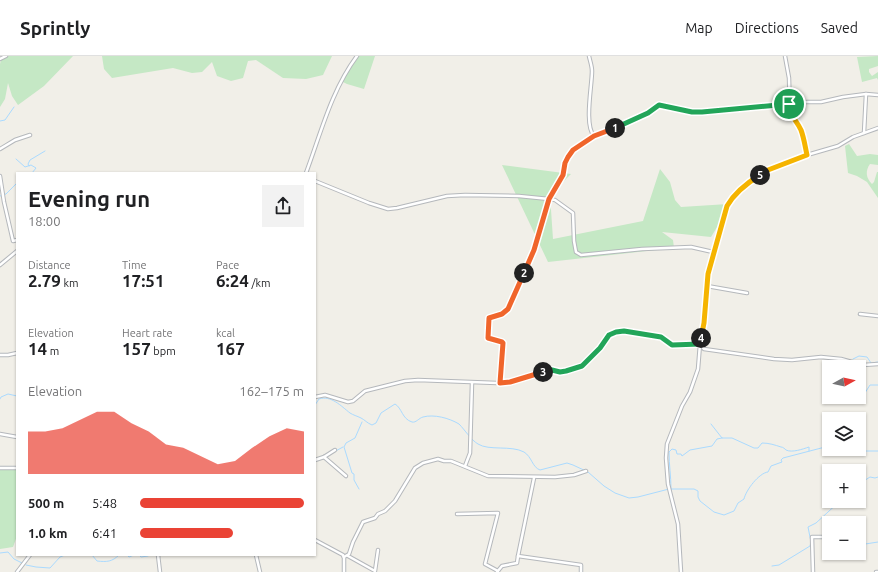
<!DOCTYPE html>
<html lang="en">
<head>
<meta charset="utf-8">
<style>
	body { margin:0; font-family:Ubuntu,sans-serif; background:#f2f2f2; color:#202124; height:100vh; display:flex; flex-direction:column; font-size:15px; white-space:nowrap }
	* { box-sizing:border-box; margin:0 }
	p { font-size:13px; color:#757577 }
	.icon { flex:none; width:22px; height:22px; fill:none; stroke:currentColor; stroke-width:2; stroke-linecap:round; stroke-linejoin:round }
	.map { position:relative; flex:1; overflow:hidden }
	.sheet { position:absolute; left:16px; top:116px; width:300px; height:384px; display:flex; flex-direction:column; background:#fff; border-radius:0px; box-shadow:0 1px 3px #0004 }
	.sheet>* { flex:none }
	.needle { width:26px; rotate:82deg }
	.controls { position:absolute; left:822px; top:304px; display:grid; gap:8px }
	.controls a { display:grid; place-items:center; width:44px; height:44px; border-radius:0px; background:#fff; box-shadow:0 1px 3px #0004; font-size:20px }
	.pin { position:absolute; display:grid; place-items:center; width:34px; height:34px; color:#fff; margin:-17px; border:2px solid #fff; border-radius:50%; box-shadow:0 1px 4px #0007 }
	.km { position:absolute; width:20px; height:20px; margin:-10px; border-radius:50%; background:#222; color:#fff; font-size:11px; line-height:20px; text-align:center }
	.round { display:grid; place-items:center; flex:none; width:42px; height:42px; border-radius:0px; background:#f2f2f2 }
	.headline { display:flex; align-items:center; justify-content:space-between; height:68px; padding:0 12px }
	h1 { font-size:22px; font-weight:600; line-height:30px }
	.metrics { display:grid; grid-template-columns:repeat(3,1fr); gap:6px; height:68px; padding:4px 12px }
	.metrics div { display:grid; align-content:center }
	.metrics b { font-size:17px; font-weight:600 }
	.metrics small { font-size:11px; font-weight:400 }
	.metrics p { font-size:11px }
	.chart { height:112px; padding:8px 12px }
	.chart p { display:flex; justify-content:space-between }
	.chart svg { width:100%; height:72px; margin-top:4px; fill:#ea4335; opacity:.7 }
	ul { padding:0 12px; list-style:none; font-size:13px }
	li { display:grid; grid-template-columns:64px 48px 1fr; align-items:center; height:30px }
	li i { height:10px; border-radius:5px; background:#ea4335 }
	header { display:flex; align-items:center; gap:24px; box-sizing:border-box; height:56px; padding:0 20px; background:#fff; border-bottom:1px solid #e0e0e0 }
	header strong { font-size:19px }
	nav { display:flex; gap:22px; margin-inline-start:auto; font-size:14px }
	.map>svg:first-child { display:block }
	.green { fill:#c5e8c5 }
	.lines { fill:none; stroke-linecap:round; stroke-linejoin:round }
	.stream { stroke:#aadaff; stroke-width:1 }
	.minor-casing { stroke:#b5b8bc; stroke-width:4.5 }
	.minor { stroke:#fff; stroke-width:2.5 }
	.split-1-casing { stroke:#fff; stroke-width:8 }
	.split-2-casing { stroke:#fff; stroke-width:8 }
	.split-3-casing { stroke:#fff; stroke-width:8 }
	.split-4-casing { stroke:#fff; stroke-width:8 }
	.split-5-casing { stroke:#fff; stroke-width:8 }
	.split-6-casing { stroke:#fff; stroke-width:8 }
	.split-1 { stroke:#22a559; stroke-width:5 }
	.split-2 { stroke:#f0652b; stroke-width:5 }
	.split-3 { stroke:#f0652b; stroke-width:5 }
	.split-4 { stroke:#22a559; stroke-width:5 }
	.split-5 { stroke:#f5b400; stroke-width:5 }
	.split-6 { stroke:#f5b400; stroke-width:5 }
</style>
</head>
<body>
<header>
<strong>Sprintly</strong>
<nav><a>Map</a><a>Directions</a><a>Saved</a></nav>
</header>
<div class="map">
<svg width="878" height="516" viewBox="0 0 878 516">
	<rect width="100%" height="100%" fill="#f1efe8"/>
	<g class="green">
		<polygon points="2,0 73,0 44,30 18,49 12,40 8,27 5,43 0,51 0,8"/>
		<polygon points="102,0 332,0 323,19 306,23 283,22 256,4 248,5 243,22 231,25 217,20 212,6 202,16 192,17 173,12 112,22 104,13"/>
		<polygon points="359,0 375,0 364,33 347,28 341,25"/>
		<polygon points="878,0 878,10 869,13 869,16 872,20 878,16 878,24 877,22 862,26 857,1"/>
		<path d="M849,88L857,100L870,98L878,99V109L870,108C865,115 866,122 872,128L874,126L877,116H878V142L867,126L857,120L848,117L845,90Z"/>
		<polygon points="502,109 571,118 550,139 553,183 643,165 660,113 670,126 675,144 681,151 728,148 725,158 711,181 662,176 673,184 674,192 548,206"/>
		<polygon points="17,413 17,480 13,491 0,493 0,414"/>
	</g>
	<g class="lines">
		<g class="stream">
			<polyline points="0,65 5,64 14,51"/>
			<polyline points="16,103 25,111 31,109 36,112 32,117 29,117"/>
			<polyline points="29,110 28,108 30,104 45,95"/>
			<polyline points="0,140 6,138 17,127"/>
			<polyline points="853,303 859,300 867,301 871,307 878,306"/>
			<polyline points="863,340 870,329 878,329"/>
			<polyline points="0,343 1,341 8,338 17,340"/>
			<path d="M315,349L319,343C331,339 341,350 350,357C353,359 357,360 361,362C365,364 367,367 372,369L376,367L381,357L395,348C402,352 402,363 412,366C416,367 419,362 423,361C434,358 449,362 459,368C465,374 471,384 478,388C489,395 511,389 524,396C532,401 532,411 540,414L567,407L573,409L588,416L604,430L615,437L629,442L638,441L669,433H694L698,435V441L700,445L714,456L724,459L734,455L738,447L744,443C746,434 759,417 768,416L771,410L782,406L781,404L783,402L829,390"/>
			<path d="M711,368L722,382H732L754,392H758L762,387C769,387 775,389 781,391C783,391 785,393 786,394C792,397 803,393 809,391V395"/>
			<polyline points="842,393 848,395 878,395"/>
			<polyline points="332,397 343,391"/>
			<polyline points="859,428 870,421 875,422 878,421"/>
			<polyline points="359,433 354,424 354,418 352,417 344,391 346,387 355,382 362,366"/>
			<path d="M671,433C671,420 669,409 669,396L672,393L676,394L677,398H681L682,400L690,394L712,390L717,383L722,382"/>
			<polyline points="859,489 878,486"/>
			<polyline points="0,497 8,496 14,503 22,507"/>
			<path d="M92,499L97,505C107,506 112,506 119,499"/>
			<polyline points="127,499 129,501 134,499"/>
			<polyline points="139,499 141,501 148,500"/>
			<polyline points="26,509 36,511 50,512 60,501 65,499"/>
			<polyline points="772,510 779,509 810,490 811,486 808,471 816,467 840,445"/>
		</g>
		<defs>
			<g id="minor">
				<path d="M589,0C590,5 592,10 592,15C592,30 584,69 594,80"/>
				<polyline points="785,0 789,22 790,57 797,66 801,75 807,99"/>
				<polyline points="0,3 6,0"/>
				<polyline points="864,77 866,38"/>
				<polyline points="0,93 15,84 30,79"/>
				<path d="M306,117C321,77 331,35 357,0"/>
				<polyline points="0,120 4,146 13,185 17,184"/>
				<polyline points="315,125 369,147 388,153 397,152 447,140 465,139 519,140 549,143 563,119 565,107 573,94 594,80 625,68 648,57 659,49 692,56 702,56 742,53 807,46 821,46 843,41 866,38 878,39"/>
				<polyline points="0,209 17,195"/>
				<polyline points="707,230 747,237"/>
				<polyline points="860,258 878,260"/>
				<polyline points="0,299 8,299 17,297"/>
				<polyline points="500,327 503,287 502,286 488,282 489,262 502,258 508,253 534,194 549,143 555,144 573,157 574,185 576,196 581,199 642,193 691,191 713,196"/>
				<path d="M315,341L325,339L348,346L353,345L365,335L405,325L418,324L497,327C514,326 527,320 543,316C550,314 555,316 561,315C584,314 597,296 609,279L624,275L661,281L672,289L700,288L704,293L774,303L792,304L821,301L841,303L863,309L878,308"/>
				<polyline points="0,378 17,381"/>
				<polyline points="324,401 346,420"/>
				<polyline points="315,404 324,401 335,394"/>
				<polyline points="465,410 470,397 472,327"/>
				<polyline points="0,412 17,412"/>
				<polyline points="534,422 518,500 581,509 581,516"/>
				<polyline points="457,458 498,457 485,508 498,515"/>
				<polyline points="315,484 343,499 344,502 344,516"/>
				<polyline points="158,499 160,516"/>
				<polyline points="256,499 260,516"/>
				<polyline points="348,500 375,515 378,494"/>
				<polyline points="344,501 349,498 353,486 363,466 375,462 378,458 385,455 395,445 415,412 423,407 438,403 444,405 451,405 488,420 555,421 574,419 586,415"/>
				<polyline points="17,516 30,499"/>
				<polyline points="497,516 502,510 517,507 518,500"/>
				<polyline points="681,516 678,468 668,428 666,402 667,388 682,350 690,336 698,313 700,288 704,267 708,218 727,149 732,141 741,132 768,114 807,99 838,90 853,81 878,72"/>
				<polyline points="813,516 812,481 829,481"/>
				<polyline points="876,516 878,516"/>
			</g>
		</defs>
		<use href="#minor" class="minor-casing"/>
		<use href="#minor" class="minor"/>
	</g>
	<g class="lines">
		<defs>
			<polyline id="split-1" points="615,72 648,57 659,49 692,56 702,56 789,48"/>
			<polyline id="split-2" points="524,217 534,194 549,143 563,119 565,107 568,101 573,94 594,80 615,72"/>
			<polyline id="split-3" points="524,217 508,253 502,258 489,262 488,282 502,286 503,287 500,327 510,326 543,316"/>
			<polyline id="split-4" points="543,316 552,314 560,316 566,315 582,310 600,292 609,279 616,276 624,275 661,281 672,289 700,288 701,282"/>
			<path id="split-5" d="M701,282L704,267L708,218L727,150C735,136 747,127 760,119"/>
			<path id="split-6" d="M760,119L768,114L807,99C805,90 804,82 801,74C796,63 790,61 789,48"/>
		</defs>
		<use href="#split-1" class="split-1-casing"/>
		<use href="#split-2" class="split-2-casing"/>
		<use href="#split-3" class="split-3-casing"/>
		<use href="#split-4" class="split-4-casing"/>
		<use href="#split-5" class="split-5-casing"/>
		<use href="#split-6" class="split-6-casing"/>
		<use href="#split-1" class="split-1"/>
		<use href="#split-2" class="split-2"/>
		<use href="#split-3" class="split-3"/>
		<use href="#split-4" class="split-4"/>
		<use href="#split-5" class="split-5"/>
		<use href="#split-6" class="split-6"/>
	</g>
</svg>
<div class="controls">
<a><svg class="needle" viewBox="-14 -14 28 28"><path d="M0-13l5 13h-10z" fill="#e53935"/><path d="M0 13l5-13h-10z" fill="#757577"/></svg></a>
<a><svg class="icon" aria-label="layers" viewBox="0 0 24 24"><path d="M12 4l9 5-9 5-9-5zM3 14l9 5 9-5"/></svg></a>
<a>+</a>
<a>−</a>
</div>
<div class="pin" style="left:789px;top:48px;background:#1e9e55"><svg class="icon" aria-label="arrive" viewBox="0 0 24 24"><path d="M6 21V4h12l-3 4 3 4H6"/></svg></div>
<b class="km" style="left:615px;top:72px">1</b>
<b class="km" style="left:524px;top:217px">2</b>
<b class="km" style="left:543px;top:316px">3</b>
<b class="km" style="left:701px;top:282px">4</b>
<b class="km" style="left:760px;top:119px">5</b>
<section class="sheet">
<div class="headline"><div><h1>Evening run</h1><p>18:00</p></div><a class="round"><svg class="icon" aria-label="share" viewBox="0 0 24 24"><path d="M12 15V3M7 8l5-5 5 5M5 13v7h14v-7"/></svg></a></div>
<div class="metrics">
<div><p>Distance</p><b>2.79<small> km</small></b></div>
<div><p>Time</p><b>17:51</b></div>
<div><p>Pace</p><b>6:24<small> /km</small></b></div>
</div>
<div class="metrics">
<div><p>Elevation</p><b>14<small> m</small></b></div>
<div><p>Heart rate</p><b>157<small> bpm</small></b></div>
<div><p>kcal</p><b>167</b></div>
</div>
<div class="chart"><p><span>Elevation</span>162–175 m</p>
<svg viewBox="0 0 160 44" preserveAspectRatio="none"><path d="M0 44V18L10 18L20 16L30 11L40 6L50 6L60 13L70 18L80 26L90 28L100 33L110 38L120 36L130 28L140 21L150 16L160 18V44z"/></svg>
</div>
<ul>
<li><b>500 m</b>5:48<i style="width:100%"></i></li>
<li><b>1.0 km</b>6:41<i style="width:57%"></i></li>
</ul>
</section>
</div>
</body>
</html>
